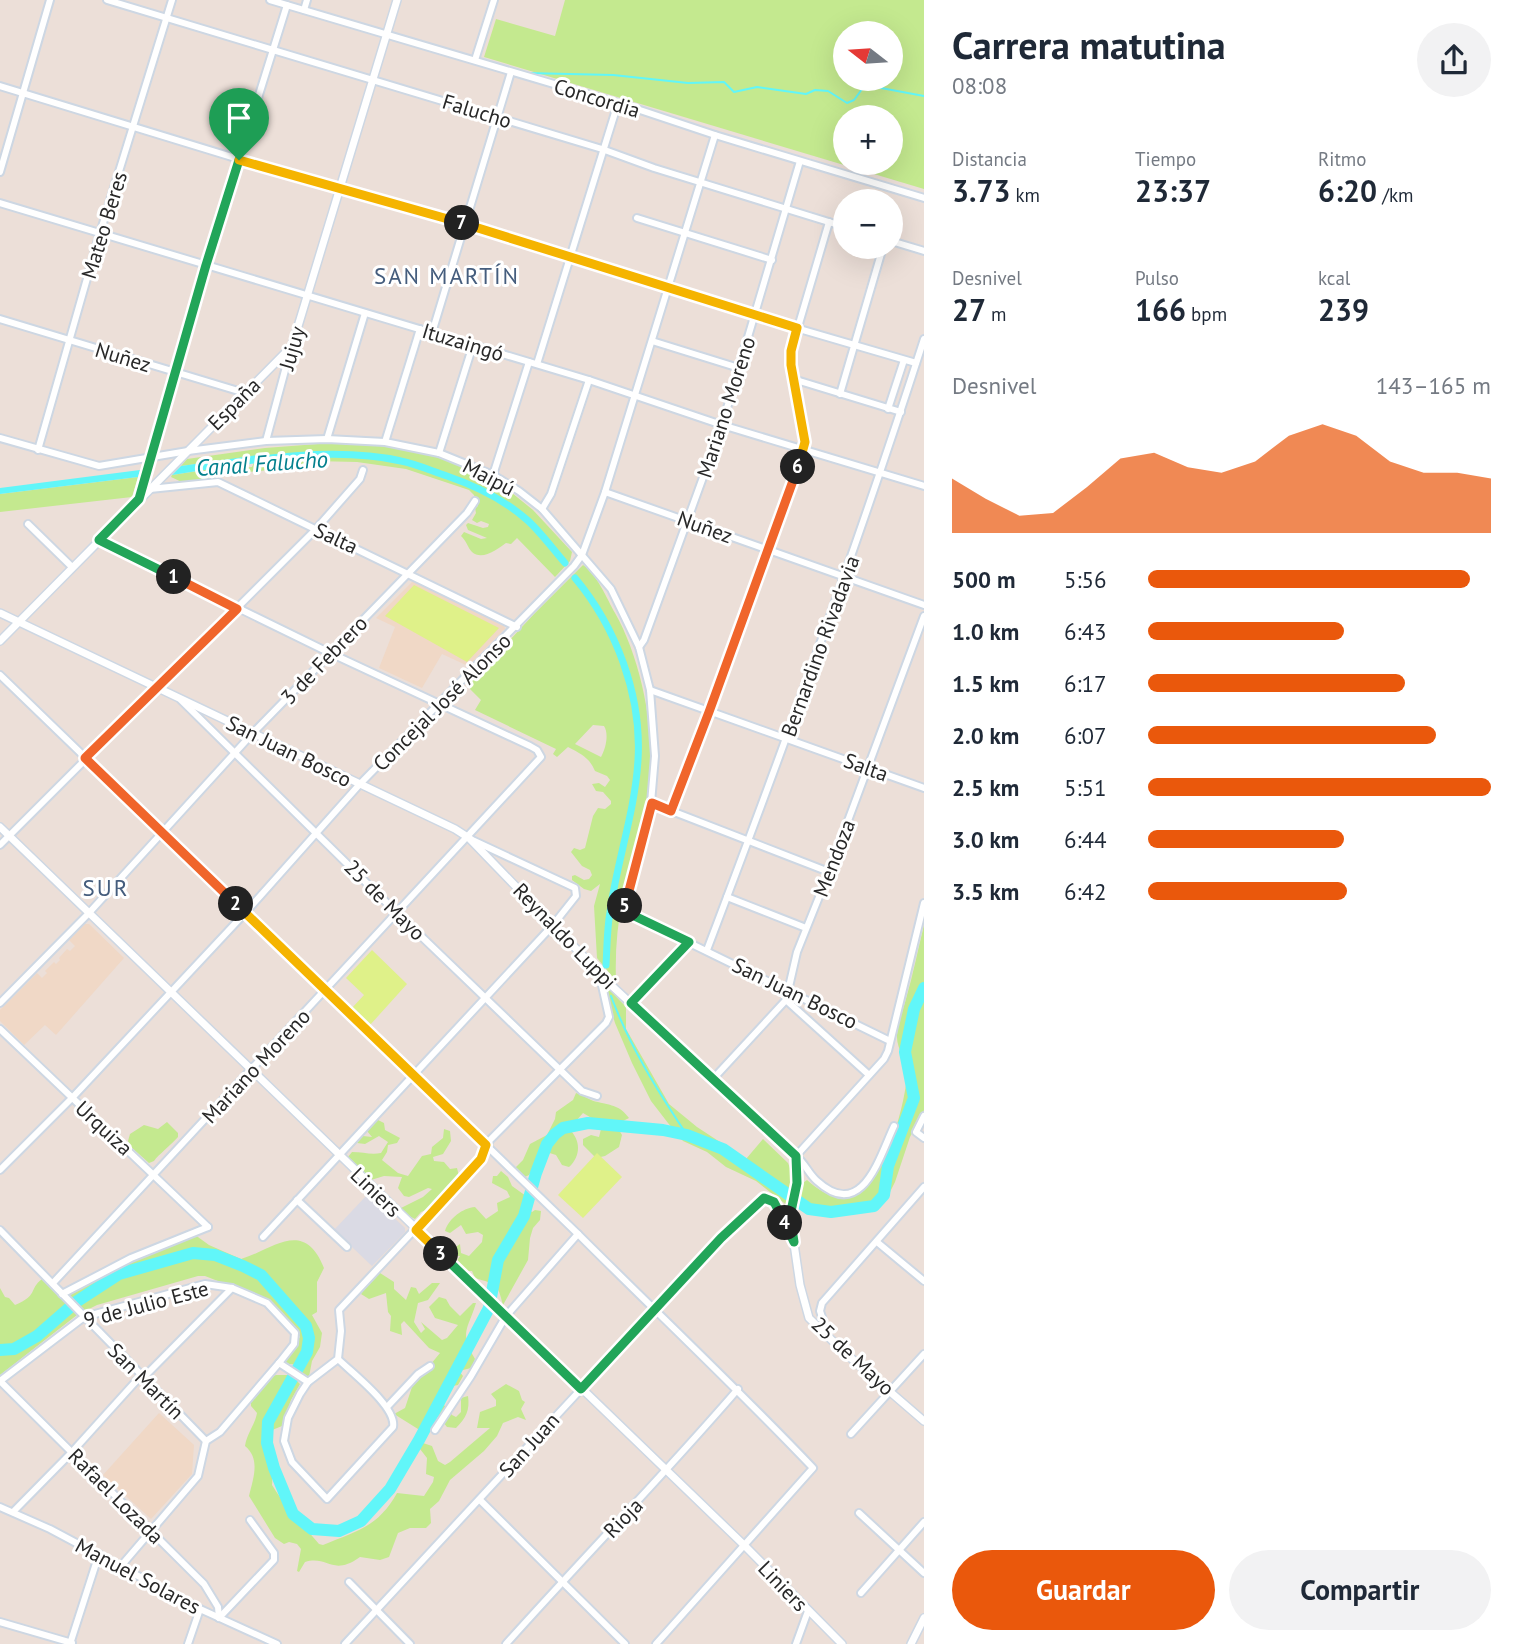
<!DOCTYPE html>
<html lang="es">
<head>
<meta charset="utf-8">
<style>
	body { margin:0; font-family:"PT Sans",sans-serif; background:#f2f2f3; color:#1f2937; height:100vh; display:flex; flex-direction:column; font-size:26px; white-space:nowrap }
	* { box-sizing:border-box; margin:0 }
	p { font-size:23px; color:#747a83 }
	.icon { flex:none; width:38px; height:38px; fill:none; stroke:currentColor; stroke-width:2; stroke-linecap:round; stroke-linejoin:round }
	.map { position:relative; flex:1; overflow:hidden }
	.details { display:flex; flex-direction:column; background:#fff; width:595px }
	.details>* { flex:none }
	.needle { width:46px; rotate:287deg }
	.buttons { position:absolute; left:833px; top:21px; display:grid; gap:14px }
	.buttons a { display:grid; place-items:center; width:70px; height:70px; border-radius:50%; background:#fff; box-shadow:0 7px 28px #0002; font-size:35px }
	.pin { position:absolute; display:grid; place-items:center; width:60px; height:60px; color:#fff; margin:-72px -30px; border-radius:50% 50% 50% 0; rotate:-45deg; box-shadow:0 0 7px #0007 }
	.pin .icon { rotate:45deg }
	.km { position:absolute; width:35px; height:35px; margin:-18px; border-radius:50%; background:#222; color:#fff; font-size:19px; line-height:35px; text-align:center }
	.round { display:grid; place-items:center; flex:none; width:74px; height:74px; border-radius:37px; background:#f2f2f3 }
	.summary { display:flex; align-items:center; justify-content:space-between; height:119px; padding:0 28px }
	h1 { font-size:38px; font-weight:700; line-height:52px }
	.metrics { display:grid; grid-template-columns:repeat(3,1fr); gap:10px; height:119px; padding:7px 28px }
	.metrics div { display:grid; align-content:center }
	.metrics b { font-size:30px; font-weight:700 }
	.metrics small { font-size:19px; font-weight:400 }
	.metrics p { font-size:19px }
	.chart { height:196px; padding:14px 28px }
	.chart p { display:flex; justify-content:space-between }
	.chart svg { width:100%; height:126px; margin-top:7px; fill:#ea580c; opacity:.7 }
	.primary-button { display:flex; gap:14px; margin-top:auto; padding:14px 28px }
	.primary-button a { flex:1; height:80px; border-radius:42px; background:#ea580c; color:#fff; font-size:28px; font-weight:700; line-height:80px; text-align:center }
	.primary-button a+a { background:#f2f2f3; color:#1f2937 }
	ul { padding:0 28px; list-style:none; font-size:23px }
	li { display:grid; grid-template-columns:112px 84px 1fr; align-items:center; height:52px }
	li i { height:18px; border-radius:9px; background:#ea580c }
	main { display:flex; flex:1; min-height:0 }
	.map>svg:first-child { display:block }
	.industrial { fill:#dadae4 }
	.education { fill:#f0d8c6 }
	.green { fill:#c4e98f; fill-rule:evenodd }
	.pitch { fill:#dff189 }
	.water { fill:#61f6f9 }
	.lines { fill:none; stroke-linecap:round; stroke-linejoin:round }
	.stream { stroke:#61f6f9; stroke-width:2 }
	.canal { stroke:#61f6f9; stroke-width:7 }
	.river { stroke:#61f6f9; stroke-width:12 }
	.minor-casing { stroke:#cdd7e3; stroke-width:10 }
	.tertiary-casing { stroke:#cdd7e3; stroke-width:10 }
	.minor { stroke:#fff; stroke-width:6 }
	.tertiary { stroke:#fff; stroke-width:7 }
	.split-1-casing { stroke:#fff; stroke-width:14 }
	.split-2-casing { stroke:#fff; stroke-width:14 }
	.split-3-casing { stroke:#fff; stroke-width:14 }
	.split-4-casing { stroke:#fff; stroke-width:14 }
	.split-5-casing { stroke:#fff; stroke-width:14 }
	.split-6-casing { stroke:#fff; stroke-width:14 }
	.split-7-casing { stroke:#fff; stroke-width:14 }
	.split-8-casing { stroke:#fff; stroke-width:14 }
	.split-1 { stroke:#22a559; stroke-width:9 }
	.split-2 { stroke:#f0652b; stroke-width:9 }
	.split-3 { stroke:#f5b400; stroke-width:9 }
	.split-4 { stroke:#22a559; stroke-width:9 }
	.split-5 { stroke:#22a559; stroke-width:9 }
	.split-6 { stroke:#f0652b; stroke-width:9 }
	.split-7 { stroke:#f5b400; stroke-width:9 }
	.split-8 { stroke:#f5b400; stroke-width:9 }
	.labels { text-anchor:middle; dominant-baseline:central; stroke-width:6; stroke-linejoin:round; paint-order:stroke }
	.street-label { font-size:21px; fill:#282828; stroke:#fff }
	.neighbourhood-label { font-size:23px; letter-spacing:2px; fill:#455d7d; stroke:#fff }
	.water-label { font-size:23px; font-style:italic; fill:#03808d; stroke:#fff }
</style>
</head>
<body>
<main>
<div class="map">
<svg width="924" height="1644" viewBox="0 0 924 1644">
	<rect width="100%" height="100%" fill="#ecdfd8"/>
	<polygon class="industrial" points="368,1194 405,1228 405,1232 372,1266 334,1230"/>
	<g class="education">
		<polygon points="413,581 504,625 505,629 468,666 442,654 422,688 379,668 395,627 376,618"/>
		<polygon points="85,924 89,924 124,958 56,1035 45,1025 24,1045 0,1021 0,1010 37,973 42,978 47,973 45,971 54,962 56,964 60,960 59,958 67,949 70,951 75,946 69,940"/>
		<polygon points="159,1413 194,1445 192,1474 151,1519 103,1475"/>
	</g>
	<g class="green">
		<path d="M565,0H924V189L484,57L496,19L555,36ZM845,33H891V79H845ZM845,117H891V163H845Z"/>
		<path d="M344,442L397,446L435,456L496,480L533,510L572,552L570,561L555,577L517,538L511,544L506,543C498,549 482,561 472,552C468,548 466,540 461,536L464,532L481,539L487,538L468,530L466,525L468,523L483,528L488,527L489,524L481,521L477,523L472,520L476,513L475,508L478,506L474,495L469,490L406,469L357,462L313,461L290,468L228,474L203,482L186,484L171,477L172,475L236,465L237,468L252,467L257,456L181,466L187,459L265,448Z"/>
		<polygon points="138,477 132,497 0,512 0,494"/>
		<path d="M583,565C597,574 607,599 615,613C646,668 659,753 647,815C641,843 630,869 623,897C617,925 615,953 616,981L597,958L594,906L600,884L591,891L584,889L572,880V876L575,875L584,880L589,879L592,875L590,870L582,866L571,852L574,848L580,850L585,848L593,816L598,808L605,809L611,804V801L603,792L596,791L592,784L599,783L605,787L610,780L607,776L595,771C589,757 581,754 568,747L557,757L553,754L556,749L475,710L481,700L470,689L471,682L534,614ZM593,725L604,726C609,734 606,748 601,757L575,744Z"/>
		<path d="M924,925V1110L910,1137L895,1182L885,1202L871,1211L828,1216L788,1206L756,1181L726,1167L707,1152L683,1141L668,1123L651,1101L632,1063L615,1023L603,983L626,1007V1029L669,1104L697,1127L746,1159L763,1139L788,1163L795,1181L793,1183L800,1185L807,1180C819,1191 838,1203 855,1196C884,1185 905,1104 907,1076C908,1062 896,1049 897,1035C898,1023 903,1010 906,999C913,974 918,950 924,925Z"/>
		<path d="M576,1093C584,1095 590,1101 598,1102C613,1106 619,1105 629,1118L623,1121L619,1130L622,1135L619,1147L605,1156L596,1158L583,1145V1139L591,1135L599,1137L601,1129L595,1120L583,1113L569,1129C581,1140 581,1156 569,1167L562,1165L556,1155L543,1151L529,1175L525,1177L520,1176L514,1169L523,1160L530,1144L547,1135L555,1119L556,1112L573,1100Z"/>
		<path d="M378,1120L384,1123L385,1130L400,1138L397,1143L388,1145L387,1152L382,1160L398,1173L408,1176L422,1156L431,1154L432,1147L443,1138L444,1129L450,1131L451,1141L443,1154L433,1157L434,1161L444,1162L450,1169L457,1168L459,1176L429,1209L421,1212L415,1219L401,1212V1208L423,1197L432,1189L428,1188L409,1197L404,1196L398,1188L402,1177L384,1176L371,1180C361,1173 357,1164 348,1157L352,1152C363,1152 371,1155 381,1153L388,1142L379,1136L365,1144L357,1143L363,1136L372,1137L367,1131Z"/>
		<path d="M167,1122L178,1133V1137C171,1145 158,1155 154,1161L149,1163L130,1146L128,1141L130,1134L144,1125L158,1129Z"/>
		<path d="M501,1171L508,1177L512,1186L526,1196L524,1206L532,1212L535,1210L541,1211L540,1220L533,1228L530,1238L528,1260L503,1305C497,1282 497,1285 475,1278L472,1271H467L456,1262L460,1256H451L450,1251L460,1244L461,1253L469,1256L482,1242L483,1235L478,1232L466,1234L461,1225L450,1233L445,1231C449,1218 463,1208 475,1207L486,1219L498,1211L497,1203L510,1197L507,1191L492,1183L493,1176H497Z"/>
		<path d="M191,1232L209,1245L241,1259C274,1249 304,1218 324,1268L317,1282V1312L312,1315L322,1333L320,1347L312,1361L308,1382L295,1373L300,1365L279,1363L300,1337L283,1313L266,1300L205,1276H198L97,1305L77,1315L0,1375V1288L5,1297L9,1298L15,1305C39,1295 28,1290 42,1279L59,1295L76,1289L117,1269L142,1252L172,1245Z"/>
		<path d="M380,1273L394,1282V1289L406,1300L411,1287L416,1288L419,1294L432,1283H440L428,1300L418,1303L414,1322L421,1333L425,1329L421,1322L442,1340L447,1338L458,1325L435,1318L429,1307L439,1297L446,1299L450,1306L460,1316L473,1303H476C468,1330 459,1331 475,1359L471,1368L459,1371L463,1376L458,1385L448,1387L444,1405L452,1415L456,1417L461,1412V1398L468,1396C470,1410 466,1418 456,1428L447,1427L439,1417L435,1416L426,1429H418L394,1414L405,1408L412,1387L440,1353L429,1348L404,1321L401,1324L402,1335L390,1331L391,1316L388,1312L386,1293L369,1299L361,1294L372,1278Z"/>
		<path d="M276,1375H291L300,1384L291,1400L282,1426L265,1433C262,1451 274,1466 272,1485C286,1508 302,1524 319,1544L323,1545C357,1531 378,1527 397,1493L424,1496L433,1482L434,1477L426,1474L427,1458L420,1449L423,1443L432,1446L438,1461L445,1465L450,1462L490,1428H477L480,1412L496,1406V1400L491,1394L506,1384L519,1391L522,1400L525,1402L521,1409L526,1420L518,1417L503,1423L497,1436L484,1451L450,1480L439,1501L430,1509L431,1523L426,1528H410L398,1533L389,1557L380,1560L360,1557C332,1577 328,1555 305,1562L299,1572L297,1571L301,1549L297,1544L289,1542L284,1544L275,1538L249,1496C253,1479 261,1459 245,1446C247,1433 255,1425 257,1413L251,1406V1401L268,1378Z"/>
	</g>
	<g class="pitch">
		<polygon points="414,585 499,628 467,662 385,616"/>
		<polygon points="372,950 407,984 370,1025 352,1008 364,995 346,978"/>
		<polygon points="597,1153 622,1177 583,1218 558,1195"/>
	</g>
	<g class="water">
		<polygon points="258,455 255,462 172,475 181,466"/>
		<polygon points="140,470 138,477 0,494 0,488"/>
	</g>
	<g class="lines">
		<g class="stream">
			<polyline points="526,73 613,75 688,83 724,82 734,92 757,87 806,94 815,90 828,91 847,103 854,100 865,85 924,96"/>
			<path d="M611,996C630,1047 657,1090 687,1135"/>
		</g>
		<g class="canal">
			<path d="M247,461C297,454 352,450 401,461C416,464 432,471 447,476C476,486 502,498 526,519C540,531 552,548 565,563"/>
			<path d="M575,578C616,627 642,695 638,760C635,812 617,861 610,912C607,929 607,948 606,965"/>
		</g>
		<polyline class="river" points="0,1350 14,1349 37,1336 76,1302 119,1274 193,1253 215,1255 243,1266 261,1275 306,1326 309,1338 307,1352 268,1422 267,1443 274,1468 293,1514 312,1529 339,1531 361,1521 390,1489 419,1440 489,1308 498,1260 524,1216 536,1173 547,1144 555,1134 563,1128 588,1123 663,1130 687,1135 723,1149 809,1209 831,1212 874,1206 884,1195 888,1166 914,1098 905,1052 914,1009 924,988"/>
		<defs>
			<g id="minor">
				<polyline points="107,0 602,149 654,168 845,227"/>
				<polyline points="270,0 628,106 715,135 924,198"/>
				<polyline points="304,10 307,0"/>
				<polyline points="475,60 494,0"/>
				<polyline points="0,86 340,190 464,223 755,316 916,363"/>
				<polyline points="0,172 50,0"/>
				<polyline points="0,203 589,380 722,425 924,486"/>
				<polyline points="637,218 772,260"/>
				<polyline points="891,241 924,251"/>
				<polyline points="0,319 245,393"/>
				<polyline points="432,333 511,72"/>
				<polyline points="652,341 739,368"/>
				<polyline points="537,364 618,103"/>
				<polyline points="793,379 901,412"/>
				<polyline points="840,394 883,247"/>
				<polyline points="888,409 904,360"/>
				<polyline points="0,438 99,466 188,451 266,441 327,439 385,442 439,453 493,475 519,491 542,509 611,589 639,647 650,690 655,756 651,803 624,911 890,1041"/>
				<polyline points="327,439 365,313"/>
				<polyline points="266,441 291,348"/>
				<polyline points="385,442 420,329"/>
				<polyline points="38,450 100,233 172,0"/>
				<polyline points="439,453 473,345"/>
				<polyline points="493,475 529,362"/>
				<polyline points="150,489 218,482 517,627"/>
				<polyline points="605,492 924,605"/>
				<polyline points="139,499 206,265 287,5"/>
				<polyline points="542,509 551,494 589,380"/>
				<polyline points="28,524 72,567"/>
				<polyline points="639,647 644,640 722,425 800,161"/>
				<path d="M0,675L578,1234C656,1312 737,1388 813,1468L656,1644"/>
				<polyline points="650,690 924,788"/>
				<polyline points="181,700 397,913 582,1091 597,1096"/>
				<polyline points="651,803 829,872"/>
				<polyline points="671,811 709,712 804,450 805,442 793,379 791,351 829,222"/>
				<polyline points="0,845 316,529 360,479 363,470"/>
				<polyline points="727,897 806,928"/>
				<path d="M707,950C784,747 858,545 924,339"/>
				<polyline points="786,1000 869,1075"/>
				<polyline points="0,1003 88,914 252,734 467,513 475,501"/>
				<polyline points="631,1003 689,942"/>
				<polyline points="0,1029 208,1227"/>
				<polyline points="713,1079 786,1000 797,952 829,872 924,616"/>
				<polyline points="924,1116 916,1132 924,1138"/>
				<path d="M894,1126C879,1158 862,1222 817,1181C808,1173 805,1163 796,1156L884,1059L888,1051L924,903"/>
				<polyline points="0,1170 72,1098 245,913 359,785 574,566 582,555 605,492 715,135"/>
				<polyline points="297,1200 347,1247"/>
				<polyline points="0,1230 206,1441"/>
				<polyline points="263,1237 553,925 576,896 575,888 470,839"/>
				<polyline points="877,1242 924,1281"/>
				<polyline points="53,1283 541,757 537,750 530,746 330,653 99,540"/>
				<polyline points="62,1294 131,1258 208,1227"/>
				<polyline points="823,1320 820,1311 822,1303 924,1187"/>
				<path d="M338,1359C352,1373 397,1407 393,1427L327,1499L292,1462L284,1441L288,1418L300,1394L308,1382L338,1359L341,1331L339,1310L481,1159L490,1140L606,1023L609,1017L599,972"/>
				<polyline points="279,1363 308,1382"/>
				<polyline points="0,1381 84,1317 205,1284 232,1288 267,1303 295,1333 294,1344 279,1363 220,1432 206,1441 198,1476 121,1566"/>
				<polyline points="0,1381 204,1584 218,1607 219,1618"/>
				<polyline points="387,1407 418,1374 430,1366"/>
				<polyline points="435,1430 471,1376 506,1316 578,1234"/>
				<polyline points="851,1434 924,1354"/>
				<polyline points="480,1500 625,1644"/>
				<polyline points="0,1507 50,1529 200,1609 277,1644"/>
				<polyline points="13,1512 72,1452 137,1380 147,1374 232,1288"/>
				<polyline points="859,1513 924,1573"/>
				<polyline points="349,1582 410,1644"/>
				<polyline points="861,1593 924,1522"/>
				<polyline points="219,1618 274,1560 274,1553 250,1520"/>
				<polyline points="0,1622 72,1643"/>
				<polyline points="70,1644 99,1554"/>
				<polyline points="188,1644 200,1609"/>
				<polyline points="345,1644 721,1238 764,1198 774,1202 792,1237"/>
				<path d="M506,1644C583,1558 663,1476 738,1389"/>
				<polyline points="796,1644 808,1611"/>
			</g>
			<g id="tertiary">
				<polyline points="0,613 455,829 469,838 612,986 796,1156 797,1183 790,1216 800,1285 809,1318 844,1352 924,1421"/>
				<polyline points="0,641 292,346 397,0"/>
				<polyline points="0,827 745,1546 842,1644"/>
				<polyline points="911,1644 924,1618"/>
			</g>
		</defs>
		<use href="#minor" class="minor-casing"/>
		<use href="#tertiary" class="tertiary-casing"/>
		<use href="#minor" class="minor"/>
		<use href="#tertiary" class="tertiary"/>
	</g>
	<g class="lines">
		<defs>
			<polyline id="split-1" points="174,577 99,540 139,499 206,265 239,160"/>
			<polyline id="split-2" points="174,577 237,609 85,758 236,904"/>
			<polyline id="split-3" points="236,904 486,1145 481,1159 416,1230 441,1254"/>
			<polyline id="split-4" points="441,1254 581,1389 721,1238 764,1198 774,1202 785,1223"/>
			<polyline id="split-5" points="625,906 624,911 689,942 631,1003 796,1156 797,1183 790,1216 794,1242 785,1223"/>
			<polyline id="split-6" points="625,906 652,803 671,811 709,712 798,467"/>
			<polyline id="split-7" points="462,223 797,328 791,351 791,365 805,442 798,467"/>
			<polyline id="split-8" points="239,160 462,223"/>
		</defs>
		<use href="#split-1" class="split-1-casing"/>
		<use href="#split-2" class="split-2-casing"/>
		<use href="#split-3" class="split-3-casing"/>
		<use href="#split-4" class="split-4-casing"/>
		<use href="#split-5" class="split-5-casing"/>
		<use href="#split-6" class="split-6-casing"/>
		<use href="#split-7" class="split-7-casing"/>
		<use href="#split-8" class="split-8-casing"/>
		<use href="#split-1" class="split-1"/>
		<use href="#split-2" class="split-2"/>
		<use href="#split-3" class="split-3"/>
		<use href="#split-4" class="split-4"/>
		<use href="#split-5" class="split-5"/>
		<use href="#split-6" class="split-6"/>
		<use href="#split-7" class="split-7"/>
		<use href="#split-8" class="split-8"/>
	</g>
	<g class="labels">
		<g class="street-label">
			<text transform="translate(597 98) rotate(17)">Concordia</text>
			<text transform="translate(477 111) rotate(17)">Falucho</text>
			<text transform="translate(104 225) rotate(-73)">Mateo Beres</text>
			<text transform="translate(463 342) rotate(17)">Ituzaingó</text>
			<text transform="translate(292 348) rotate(-74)">Jujuy</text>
			<text transform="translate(123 357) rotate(17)">Nuñez</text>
			<text transform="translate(234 404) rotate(-45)">España</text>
			<text transform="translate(726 407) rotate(-72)">Mariano Moreno</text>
			<text transform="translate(489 477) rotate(28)">Maipú</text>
			<text transform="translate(705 527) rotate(20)">Nuñez</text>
			<text transform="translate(336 538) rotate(25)">Salta</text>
			<text transform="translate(820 646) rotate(-70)">Bernardino Rivadavia</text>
			<text transform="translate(324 660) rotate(-46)">3 de Febrero</text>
			<text transform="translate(442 702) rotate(-45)">Concejal José Alonso</text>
			<text transform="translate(289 751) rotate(26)">San Juan Bosco</text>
			<text transform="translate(866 767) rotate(20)">Salta</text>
			<text transform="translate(834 858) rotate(-69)">Mendoza</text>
			<text transform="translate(385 900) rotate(45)">25 de Mayo</text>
			<text transform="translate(565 936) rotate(46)">Reynaldo Luppi</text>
			<text transform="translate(795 993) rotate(26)">San Juan Bosco</text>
			<text transform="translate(256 1066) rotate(-47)">Mariano Moreno</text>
			<text transform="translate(104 1128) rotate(43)">Urquiza</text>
			<text transform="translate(376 1192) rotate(44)">Liniers</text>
			<text transform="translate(146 1304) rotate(-15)">9 de Julio Este</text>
			<text transform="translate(853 1356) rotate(43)">25 de Mayo</text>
			<text transform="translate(146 1381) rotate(45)">San Martín</text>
			<text transform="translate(529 1445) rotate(-48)">San Juan</text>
			<text transform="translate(116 1496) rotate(45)">Rafael Lozada</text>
			<text transform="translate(623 1518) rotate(-46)">Rioja</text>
			<text transform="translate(138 1576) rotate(28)">Manuel Solares</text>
			<text transform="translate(783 1586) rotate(46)">Liniers</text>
		</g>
		<g class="neighbourhood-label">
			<text x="447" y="275">SAN MARTÍN</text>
			<text x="106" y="887">SUR</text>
		</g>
		<g class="water-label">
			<text transform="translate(262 463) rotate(-4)">Canal Falucho</text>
		</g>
	</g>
</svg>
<div class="buttons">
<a><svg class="needle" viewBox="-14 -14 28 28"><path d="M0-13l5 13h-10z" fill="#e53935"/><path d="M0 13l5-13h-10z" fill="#747a83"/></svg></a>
<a>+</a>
<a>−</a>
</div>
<div class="pin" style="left:239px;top:160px;background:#1e9e55"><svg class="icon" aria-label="arrive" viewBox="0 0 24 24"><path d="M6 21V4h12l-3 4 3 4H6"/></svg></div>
<b class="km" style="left:174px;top:577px">1</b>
<b class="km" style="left:236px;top:904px">2</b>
<b class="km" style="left:441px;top:1254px">3</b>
<b class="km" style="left:785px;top:1223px">4</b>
<b class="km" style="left:625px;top:906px">5</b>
<b class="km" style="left:798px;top:467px">6</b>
<b class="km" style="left:462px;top:223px">7</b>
</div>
<section class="details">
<div class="summary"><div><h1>Carrera matutina</h1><p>08:08</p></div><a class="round"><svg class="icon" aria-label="share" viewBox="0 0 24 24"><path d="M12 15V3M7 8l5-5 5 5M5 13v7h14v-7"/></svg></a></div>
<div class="metrics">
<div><p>Distancia</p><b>3.73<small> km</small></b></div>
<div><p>Tiempo</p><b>23:37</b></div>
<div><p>Ritmo</p><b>6:20<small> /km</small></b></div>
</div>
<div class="metrics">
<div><p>Desnivel</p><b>27<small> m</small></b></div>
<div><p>Pulso</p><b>166<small> bpm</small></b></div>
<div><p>kcal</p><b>239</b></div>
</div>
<div class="chart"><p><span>Desnivel</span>143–165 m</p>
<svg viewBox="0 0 160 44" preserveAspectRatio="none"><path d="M0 44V25L10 32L20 38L30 37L40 28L50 18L60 16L70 21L80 23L90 19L100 10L110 6L120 10L130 19L140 23L150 23L160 25V44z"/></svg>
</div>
<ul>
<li><b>500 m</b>5:56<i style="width:94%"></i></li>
<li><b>1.0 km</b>6:43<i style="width:57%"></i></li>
<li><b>1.5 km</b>6:17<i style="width:75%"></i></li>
<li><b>2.0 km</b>6:07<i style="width:84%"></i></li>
<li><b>2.5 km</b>5:51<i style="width:100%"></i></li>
<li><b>3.0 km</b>6:44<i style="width:57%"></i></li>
<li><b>3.5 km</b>6:42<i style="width:58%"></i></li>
</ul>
<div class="primary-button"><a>Guardar</a><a>Compartir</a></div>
</section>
</main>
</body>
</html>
